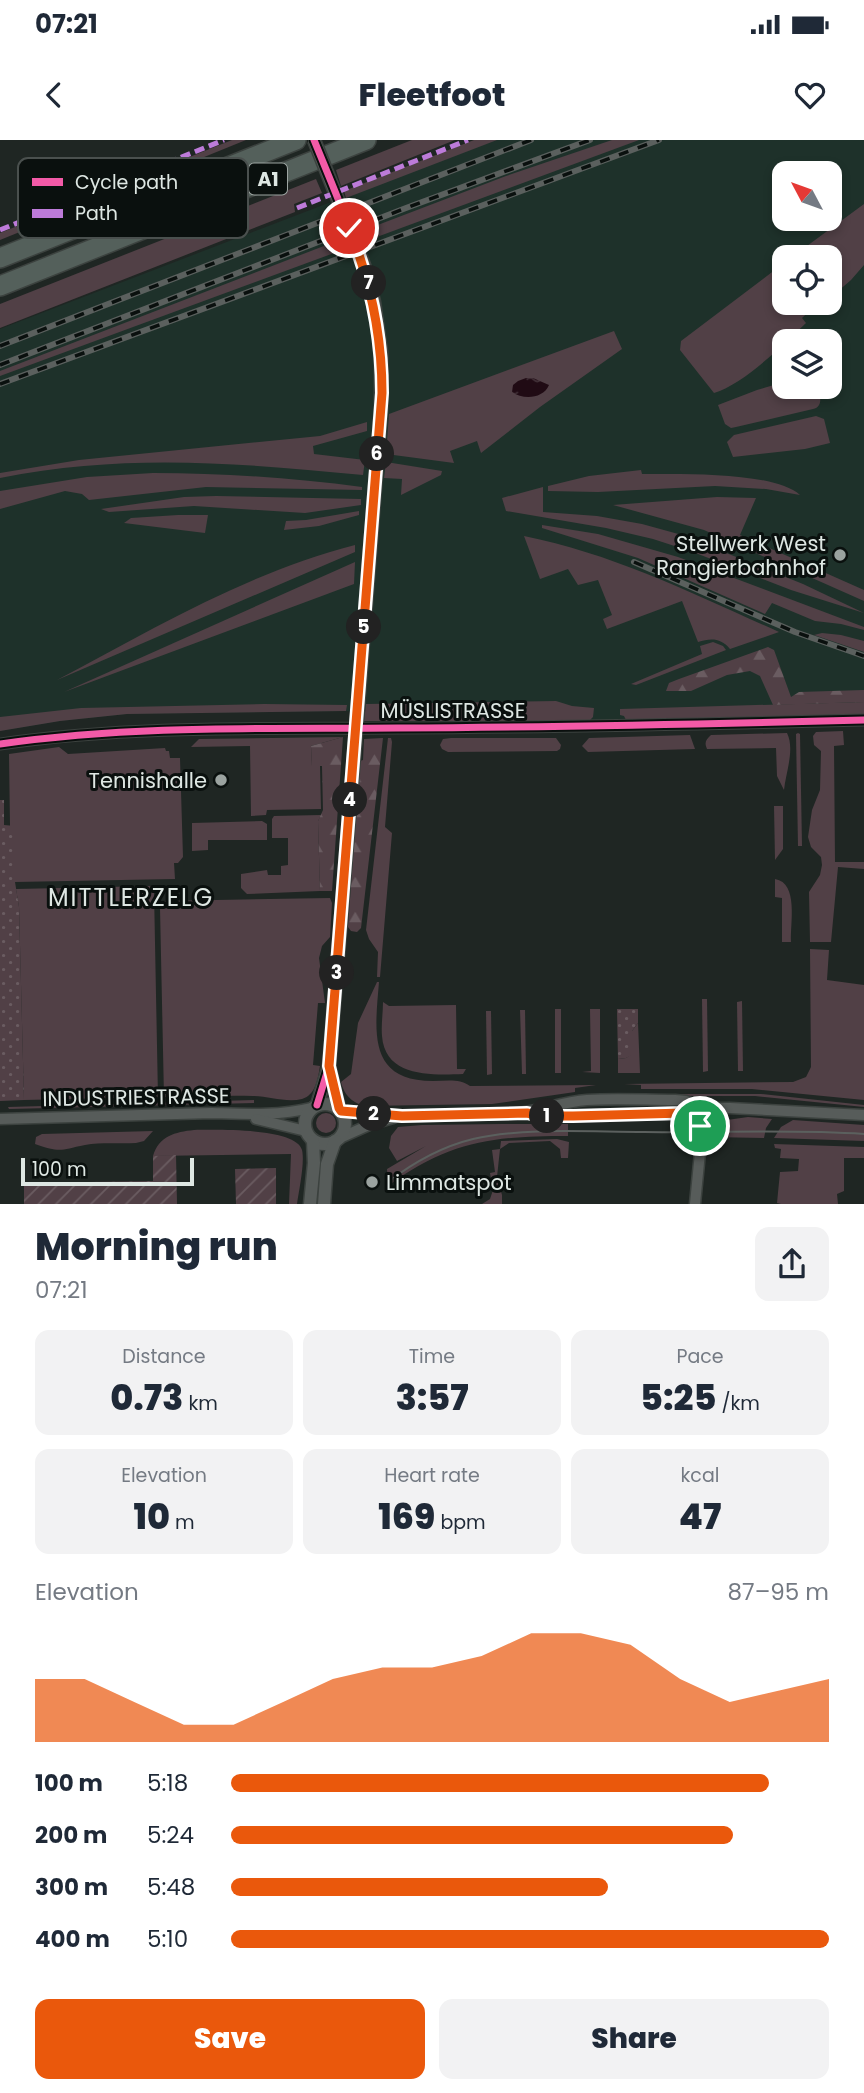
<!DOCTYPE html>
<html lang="en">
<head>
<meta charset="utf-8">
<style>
	body { margin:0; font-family:Poppins,sans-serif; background:#f2f2f3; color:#1f2937; height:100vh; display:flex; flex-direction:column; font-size:26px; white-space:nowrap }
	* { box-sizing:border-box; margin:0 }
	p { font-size:23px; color:#747a83 }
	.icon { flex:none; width:38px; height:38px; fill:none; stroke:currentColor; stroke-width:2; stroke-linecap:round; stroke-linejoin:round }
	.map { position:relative; height:1064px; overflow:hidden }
	.side { display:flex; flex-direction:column; background:#fff; flex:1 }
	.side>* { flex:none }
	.needle { width:46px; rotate:311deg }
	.tools { position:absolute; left:772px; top:21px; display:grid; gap:14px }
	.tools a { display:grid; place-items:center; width:70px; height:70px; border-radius:14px; background:#fff; box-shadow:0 4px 10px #0003; font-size:35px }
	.scale { position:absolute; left:21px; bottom:18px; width:173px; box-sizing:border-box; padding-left:7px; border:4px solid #dee7e3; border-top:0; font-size:19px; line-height:24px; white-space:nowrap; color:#dee7e3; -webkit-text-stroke:5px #0a100e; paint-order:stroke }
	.pin { position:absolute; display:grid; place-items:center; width:60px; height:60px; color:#fff; margin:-30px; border:4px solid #fff; border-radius:50%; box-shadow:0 2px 7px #0007 }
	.km { position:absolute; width:35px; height:35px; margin:-18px; border-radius:50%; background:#222; color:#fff; font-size:19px; line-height:35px; text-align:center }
	.round { display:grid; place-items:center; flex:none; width:74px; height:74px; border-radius:14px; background:#f2f2f3 }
	.summary { display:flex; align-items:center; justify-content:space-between; height:119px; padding:0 35px }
	h1 { font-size:38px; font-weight:800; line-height:52px }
	.metrics { display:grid; grid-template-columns:repeat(3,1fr); gap:10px; height:119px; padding:7px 35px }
	.metrics div { display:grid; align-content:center; border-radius:14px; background:#f2f2f3; text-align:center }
	.metrics b { font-size:35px; font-weight:800 }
	.metrics small { font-size:19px; font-weight:400 }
	.metrics p { font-size:19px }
	.chart { height:196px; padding:14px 35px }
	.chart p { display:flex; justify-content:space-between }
	.chart svg { width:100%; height:126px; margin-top:7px; fill:#ea580c; opacity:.7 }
	.primary-button { display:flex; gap:14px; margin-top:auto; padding:14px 35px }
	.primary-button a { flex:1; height:80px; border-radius:14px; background:#ea580c; color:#fff; font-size:28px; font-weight:800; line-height:80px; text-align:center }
	.primary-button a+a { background:#f2f2f3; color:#1f2937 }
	ul { padding:0 35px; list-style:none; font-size:23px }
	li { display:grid; grid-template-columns:112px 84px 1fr; align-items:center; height:52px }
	li i { height:18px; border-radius:9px; background:#ea580c }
	.status { display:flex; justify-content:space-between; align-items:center; height:49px; padding:0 35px; background:#fff; direction:ltr }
	.status svg { height:19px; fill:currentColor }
	header { display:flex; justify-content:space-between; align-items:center; height:91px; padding:0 35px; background:#fff; font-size:32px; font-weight:800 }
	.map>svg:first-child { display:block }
	.built { fill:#1e312a; fill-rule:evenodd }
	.grass { fill:#514046 }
	.forest { fill:url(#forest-firs) }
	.park { fill:url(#park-dots) }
	.garden { fill:url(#garden-furrows) }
	.water { fill:url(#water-ripples) }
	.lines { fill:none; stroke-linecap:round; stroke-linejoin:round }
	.minor-casing { stroke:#3c423f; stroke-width:13 }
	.tertiary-casing { stroke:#3c423f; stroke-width:15 }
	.motorway-casing { stroke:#3c423f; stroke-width:22 }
	.minor { stroke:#575c5a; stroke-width:10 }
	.tertiary { stroke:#575c5a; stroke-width:12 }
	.motorway { stroke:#54605b; stroke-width:19 }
	.tram { stroke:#5b605e; stroke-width:2 }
	.rail-casing { stroke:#5b605e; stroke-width:6 }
	.rail { stroke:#0a100e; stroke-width:3.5; stroke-dasharray:10; stroke-linecap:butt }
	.tertiary-bridge-casing { stroke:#3c423f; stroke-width:15; stroke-linecap:butt }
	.tertiary-bridge { stroke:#575c5a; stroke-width:12 }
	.quiet { stroke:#bd7bd9; stroke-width:5; stroke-dasharray:10 5; stroke-linecap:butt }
	.cycleway-casing { stroke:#0a100e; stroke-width:11 }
	.cycleway { stroke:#f35aa7; stroke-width:7 }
	.route-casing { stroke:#fff; stroke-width:14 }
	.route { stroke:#ea580c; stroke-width:9 }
	.poi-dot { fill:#9ba3a0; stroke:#0a100e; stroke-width:2.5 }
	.labels { text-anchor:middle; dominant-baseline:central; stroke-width:6; stroke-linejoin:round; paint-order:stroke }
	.shield { fill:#0a100e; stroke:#9ea6a3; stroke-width:2 }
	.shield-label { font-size:19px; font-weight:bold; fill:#dee7e3 }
	.poi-label { font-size:21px; fill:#dee7e3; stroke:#0a100e; text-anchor:end }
	.street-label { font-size:21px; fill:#dee7e3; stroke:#0a100e }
	.quarter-label { font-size:24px; letter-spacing:2px; fill:#dee7e3; stroke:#0a100e }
	.key { fill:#0a100e; stroke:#4a504e; stroke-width:2 }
	.key-label { font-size:19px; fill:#dee7e3 }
</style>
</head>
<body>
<div class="status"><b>07:21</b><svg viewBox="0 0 49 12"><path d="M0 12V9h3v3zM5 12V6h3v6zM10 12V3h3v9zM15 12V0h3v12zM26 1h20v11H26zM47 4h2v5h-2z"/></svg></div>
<header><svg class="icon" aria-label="back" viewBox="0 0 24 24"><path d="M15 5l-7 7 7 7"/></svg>Fleetfoot<svg class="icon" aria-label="heart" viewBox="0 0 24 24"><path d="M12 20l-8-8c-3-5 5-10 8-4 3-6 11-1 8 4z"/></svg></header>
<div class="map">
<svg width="864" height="1064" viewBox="0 0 864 1064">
	<defs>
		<pattern id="forest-firs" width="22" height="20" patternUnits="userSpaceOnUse" patternTransform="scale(1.75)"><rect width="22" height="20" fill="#514046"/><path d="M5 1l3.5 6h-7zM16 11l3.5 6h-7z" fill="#6a5c61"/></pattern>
		<pattern id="park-dots" width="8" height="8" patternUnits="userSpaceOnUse" patternTransform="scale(1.75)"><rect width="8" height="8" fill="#514046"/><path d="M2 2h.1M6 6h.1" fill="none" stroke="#6a5c61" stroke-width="1.8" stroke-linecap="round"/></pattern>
		<pattern id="garden-furrows" width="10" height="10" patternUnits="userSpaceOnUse" patternTransform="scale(1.75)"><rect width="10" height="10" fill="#514046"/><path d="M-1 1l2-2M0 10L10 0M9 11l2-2" fill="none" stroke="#6a5c61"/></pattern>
		<pattern id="water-ripples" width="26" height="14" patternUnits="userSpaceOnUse" patternTransform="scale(1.75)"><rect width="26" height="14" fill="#200b14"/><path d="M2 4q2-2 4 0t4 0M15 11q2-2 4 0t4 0" fill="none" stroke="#402f36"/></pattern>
	</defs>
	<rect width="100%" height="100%" fill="#1f2623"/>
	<path class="built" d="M484,0H864V574L626,580L416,581H364V573L346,571L190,573L127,574L60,581L0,591V189L365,49ZM784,33H830V79H784ZM784,117H830V163H784ZM784,201H830V247H784Z"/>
	<g class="grass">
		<polygon points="232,0 246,0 0,100 0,93"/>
		<polygon points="412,0 455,0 341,46 336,30"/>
		<polygon points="474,0 497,0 346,58 344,51"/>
		<polygon points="612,0 639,0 366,101 362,91 506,36"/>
		<polygon points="316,39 322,53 294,64 295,72 0,188 0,164"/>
		<polygon points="864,64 864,125 851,140 830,158 830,117 792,117"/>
		<polygon points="342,99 345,109 0,236 0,231"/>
		<path d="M784,123V163H818L802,178L806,183C784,204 744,244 714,253L680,210L681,201Z"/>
		<polygon points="614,191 622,209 540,267 481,313 477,301 450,311 454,323 386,314 389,274"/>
		<path d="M784,242V247H817C820,255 824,266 813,269L736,287L731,288L725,284L718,265L757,250Z"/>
		<polygon points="816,276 824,279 830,303 805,309 733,317 727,302 734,295"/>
		<path d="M367,282V291L313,306L314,314L365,320L363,335C237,323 126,313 0,338V333L79,320L320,296Z"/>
		<polygon points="386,322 442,331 441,335 401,355 402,339 384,338"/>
		<path d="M641,330L642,334C678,334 773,331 800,355L766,349L715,346L598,352L548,351V346L589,336Z"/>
		<path d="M153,333C224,333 292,338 362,347V350L206,347L89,360L82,354L65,351L0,369V351L87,337Z"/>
		<polygon points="543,347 543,372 597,376 642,384 682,395 803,444 864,473 791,450 693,412 653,399 606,388 506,371 502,358"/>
		<polygon points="216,356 361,359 361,365 305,373 194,366 109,372 101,369 184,357"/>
		<polygon points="717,357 756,358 740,395 864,450 864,461 704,390 613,365"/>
		<polygon points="359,371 359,375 319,386 284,390 286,381 306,380"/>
		<polygon points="178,375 208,375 205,393 124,383 131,378"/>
		<polygon points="542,385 598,394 678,417 864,487 864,490 841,484 815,481 772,463 765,474 638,418 542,388"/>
		<path d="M524,396C614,414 696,455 779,492L730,509C721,498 711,498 698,502L682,461L607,489L603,479L612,475L598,440L578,445L568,429L540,439Z"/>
		<path d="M355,405V412L57,540C153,489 249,432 355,405Z"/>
		<polygon points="355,422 354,444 64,552"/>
		<polygon points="822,493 841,495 864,501 864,512 814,495"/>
		<polygon points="713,502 723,506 726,510 636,545 631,544 702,514 700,506"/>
		<polygon points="556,561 572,566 594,568 593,577 589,581 364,581 366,564"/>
		<polygon points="864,562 864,574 626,580 624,576 620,575 620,569"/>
		<polygon points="264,564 347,565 346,571 127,574 60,581 0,591 0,577 81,568"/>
		<polygon points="843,591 844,605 834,606 835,722 864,722 864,729 838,727 831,802 810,802 809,752 820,735 822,725 821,717 811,707 808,697 812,670 820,650 821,611 814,605 813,596 816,592"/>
		<path d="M787,593C795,609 786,632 784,650L777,636L776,608L707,609C704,602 706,600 711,595Z"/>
		<polygon points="798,593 800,594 802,706 798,706 796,594"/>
		<polygon points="690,595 695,609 588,612 582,606 589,598"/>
		<polygon points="343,597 311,606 312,626 320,626 321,669 267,670 266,675 251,676 250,606 191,607 199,599"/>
		<polygon points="388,598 391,598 392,602 385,687 392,693 380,837 377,837 378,812 369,799 366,790"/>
		<polygon points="451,598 556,598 561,605 560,609 557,611 448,612 442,609 440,605 443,599"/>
		<polygon points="59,607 68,614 165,608 166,611 169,611 170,618 180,618 183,717 178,723 174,723 175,739 15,742 15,686 10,686 9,614"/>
		<polygon points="774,666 783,666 783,709 775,720"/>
		<polygon points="321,675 318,681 320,751 247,754 241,748 241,734 267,730 268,735 281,735 281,726 288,725 288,698 272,698 272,679 274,676"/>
		<polygon points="262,681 267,684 267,700 208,700 208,710 192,711 192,683"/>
		<path d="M775,739C799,743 790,784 791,802H782V758L775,757Z"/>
		<polygon points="152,746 152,750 154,751 158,957 24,960 19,767 16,749"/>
		<path d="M330,758L332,763L330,797L322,806L319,818L325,863H318L313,925L320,926C318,938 316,955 302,959C286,963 269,956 253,956C223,955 194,957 164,957L160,768L164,761Z"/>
		<polygon points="810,809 829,810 827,840 864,845 864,960 752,949 641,949 641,945 624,944 793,942 806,937 811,927"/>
		<path d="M377,842H379C375,891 367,941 433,941C446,941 459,938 470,946L596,945L575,948V952L492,964L363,966C351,961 344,955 341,942L351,934L358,883Z"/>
		<polygon points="702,859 707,859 708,931 703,932"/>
		<polygon points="742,861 743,931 738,931 737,862"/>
		<path d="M383,862L389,866L456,865L457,929H466L463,934C433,935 385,938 382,896C381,885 383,873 383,862Z"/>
		<rect x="555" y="869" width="6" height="64"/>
		<polygon points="590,869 600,869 600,933 582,932 591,931"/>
		<polygon points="520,870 525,870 526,934 522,934"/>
		<polygon points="486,871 491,871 492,934 487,935"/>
		<polygon points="638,883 640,933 618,933 618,919 626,918 632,914 632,891"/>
		<polygon points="681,954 761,954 864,965 864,967 755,956 681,956"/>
		<polygon points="254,960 254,963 9,969 8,967"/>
		<circle cx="326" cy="983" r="10"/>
		<polygon points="748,977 772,979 766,988 764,998 710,997 720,981"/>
		<polygon points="793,980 864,985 864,1001 774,998 781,987"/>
		<path d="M501,984H568V996C494,996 449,1001 388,1046L387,1029L426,1006L397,1021L389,1008L391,996L398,987L422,985Z"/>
		<path d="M194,990C213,990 296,987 302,1010C305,1022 299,1050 297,1064H289L291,1014L153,1016C159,996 175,992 194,990Z"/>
		<path d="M153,991L144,1001L136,1003C120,1004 101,1002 85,1005C60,1010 61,1013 35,1004L36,997L42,994Z"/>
		<polygon points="557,999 569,1002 568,1018 561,1018 560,1009 550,1001 509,1003 500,1009 497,1037 502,1055 502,1064 482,1064 490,1059 493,1050 490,1033 495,1032 492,1010 500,1009 501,1001"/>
		<polygon points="774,1004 864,1007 864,1018 844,1018 844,1051 837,1054 838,1064 781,1064 777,1063 780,1032 798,1031 799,1019 780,1018 781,1009 775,1008"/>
	</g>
	<g class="forest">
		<polygon points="768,507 774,510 791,557 799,552 864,550 864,562 773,565 760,536 750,531 727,535 691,551 666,551 669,543 679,539"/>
		<polygon points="343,597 332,751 320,751 318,681 323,670 322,626 312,626 311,606"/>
		<polygon points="383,598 361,788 357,792 351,791 348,787 360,621 363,620 364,599"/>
	</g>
	<g class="park">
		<polygon points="0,660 4,660 4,685 15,686 15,742 19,767 24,960 0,961"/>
		<polygon points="617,869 638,869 638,883 632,891 632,915 626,918 618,919"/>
	</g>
	<g class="garden">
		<polygon points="176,1015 177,1064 24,1064 24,1043 153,1041 153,1016"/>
		<polygon points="276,1028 276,1064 236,1064 235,1029"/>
	</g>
	<path class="water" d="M526,238H533L549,245C543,259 523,260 512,252L513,245L518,241Z"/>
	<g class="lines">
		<defs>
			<g id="minor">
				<path d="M0,604C134,585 263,589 397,588C553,587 708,584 864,580"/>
				<path d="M341,971L403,976L510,974C536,972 561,962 587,960C616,958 646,960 675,960L686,961L700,968"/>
				<polyline points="527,973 540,976 573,976 684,973 700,968 730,968 864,975"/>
				<path d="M0,979L212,973C246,974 277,976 311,968"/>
				<polyline points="256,979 306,991"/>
				<polyline points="340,998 369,985 393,978"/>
				<polyline points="695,1064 701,1002 700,968"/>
			</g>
			<g id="tertiary">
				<polyline points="329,926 339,968"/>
				<circle cx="325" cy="984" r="20"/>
				<polyline points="317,965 329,926 355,604"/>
				<polyline points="310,1064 314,1023 313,1001"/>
				<polyline points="324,1064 327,1024 335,1001"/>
			</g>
			<g id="motorway">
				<polyline points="0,118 296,0"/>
				<polyline points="0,146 366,0"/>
			</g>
		</defs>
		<use href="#minor" class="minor-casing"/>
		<use href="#tertiary" class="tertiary-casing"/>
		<use href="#motorway" class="motorway-casing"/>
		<use href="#minor" class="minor"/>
		<use href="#tertiary" class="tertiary"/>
		<use href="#motorway" class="motorway"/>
		<path class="tram" d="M388,1042C414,1022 440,1007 473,999C524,987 591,992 644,992C717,993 791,989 864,994"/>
		<defs>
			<g id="rail">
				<polyline points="0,206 531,0"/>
				<polyline points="0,225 406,68 590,0"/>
				<polyline points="0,244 659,0"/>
				<polyline points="634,422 795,492 864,516"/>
			</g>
		</defs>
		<use href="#rail" class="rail-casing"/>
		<use href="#rail" class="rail"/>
		<defs>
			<polyline id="tertiary-bridge" points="314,0 364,125 374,162 381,212 381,269 355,604"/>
		</defs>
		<use href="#tertiary-bridge" class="tertiary-bridge-casing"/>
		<use href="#tertiary-bridge" class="tertiary-bridge"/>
		<g class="quiet">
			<polyline points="297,68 468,0"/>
			<polyline points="0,90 224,0"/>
		</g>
		<defs>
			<g id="cycleway">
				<path d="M314,0C346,79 380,150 382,237L329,926L317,965"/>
				<path d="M0,604C134,585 263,589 397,588C553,587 708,584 864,580"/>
			</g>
		</defs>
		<use href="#cycleway" class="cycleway-casing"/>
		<use href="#cycleway" class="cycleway"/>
	</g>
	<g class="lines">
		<defs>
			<path id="route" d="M349,88C371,142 382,194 382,253L329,926L339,968L341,971L402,976L527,973L540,976H573L684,973L701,968L700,986"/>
		</defs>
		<use href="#route" class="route-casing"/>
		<use href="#route" class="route"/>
	</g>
	<g class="poi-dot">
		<circle cx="840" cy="415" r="7"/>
		<circle cx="221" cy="640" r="7"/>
		<circle cx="372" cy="1042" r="7"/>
	</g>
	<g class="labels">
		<rect class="shield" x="249" y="23.5" width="38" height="31" rx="5"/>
		<g class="shield-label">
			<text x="268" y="39">A1</text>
		</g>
		<g class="poi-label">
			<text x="826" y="403">Stellwerk West<tspan x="826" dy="24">Rangierbahnhof</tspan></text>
			<text x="207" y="640">Tennishalle</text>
			<text x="386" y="1042" text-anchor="start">Limmatspot</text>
		</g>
		<g class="street-label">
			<text x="453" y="570">MÜSLISTRASSE</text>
			<text transform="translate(136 957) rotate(-1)">INDUSTRIESTRASSE</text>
		</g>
		<g class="quarter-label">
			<text x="131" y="757">MITTLERZELG</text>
		</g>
	</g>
	<rect x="18" y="18" width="230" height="80" rx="10" class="key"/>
	<rect x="32" y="38" width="31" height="8" fill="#f35aa7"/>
	<rect x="32" y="69" width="31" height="9" fill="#bd7bd9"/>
	<g class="key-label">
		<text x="75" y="49">Cycle path</text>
		<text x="75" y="80">Path</text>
	</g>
</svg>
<div class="tools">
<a><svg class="needle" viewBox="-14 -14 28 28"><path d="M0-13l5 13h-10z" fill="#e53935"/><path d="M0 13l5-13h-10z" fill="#747a83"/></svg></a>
<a><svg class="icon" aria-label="locate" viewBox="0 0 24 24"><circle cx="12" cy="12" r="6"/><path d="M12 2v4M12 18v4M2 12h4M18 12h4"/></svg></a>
<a><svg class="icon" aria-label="layers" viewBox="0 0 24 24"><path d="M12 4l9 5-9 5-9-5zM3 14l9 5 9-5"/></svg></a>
</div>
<div class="scale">100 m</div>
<div class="pin" style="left:700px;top:986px;background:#1e9e55"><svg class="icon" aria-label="arrive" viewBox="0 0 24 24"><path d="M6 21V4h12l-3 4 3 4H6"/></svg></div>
<div class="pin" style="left:349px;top:88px;background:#d93025"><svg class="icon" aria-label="check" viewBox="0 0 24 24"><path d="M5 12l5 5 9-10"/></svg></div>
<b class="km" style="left:547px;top:976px">1</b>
<b class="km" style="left:374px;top:974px">2</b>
<b class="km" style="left:337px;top:833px">3</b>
<b class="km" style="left:350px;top:660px">4</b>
<b class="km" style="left:364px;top:487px">5</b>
<b class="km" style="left:377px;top:314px">6</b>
<b class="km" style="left:369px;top:143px">7</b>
</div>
<section class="side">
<div class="summary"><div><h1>Morning run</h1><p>07:21</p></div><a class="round"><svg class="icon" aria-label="share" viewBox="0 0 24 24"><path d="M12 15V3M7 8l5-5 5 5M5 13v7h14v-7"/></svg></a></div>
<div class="metrics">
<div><p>Distance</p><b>0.73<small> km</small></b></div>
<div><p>Time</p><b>3:57</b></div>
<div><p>Pace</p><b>5:25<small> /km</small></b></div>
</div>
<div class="metrics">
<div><p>Elevation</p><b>10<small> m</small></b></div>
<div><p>Heart rate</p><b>169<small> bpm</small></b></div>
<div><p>kcal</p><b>47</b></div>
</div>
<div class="chart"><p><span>Elevation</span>87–95 m</p>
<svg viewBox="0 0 160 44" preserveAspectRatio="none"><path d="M0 44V22L10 22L20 30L30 38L40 38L50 30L60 22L70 18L80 18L90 14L100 6L110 6L120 10L130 22L140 30L150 26L160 22V44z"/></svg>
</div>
<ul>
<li><b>100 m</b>5:18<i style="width:90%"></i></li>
<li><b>200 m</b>5:24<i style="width:84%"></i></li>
<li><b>300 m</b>5:48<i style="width:63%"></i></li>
<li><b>400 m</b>5:10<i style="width:100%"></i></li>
</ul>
<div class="primary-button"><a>Save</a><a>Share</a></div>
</section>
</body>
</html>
